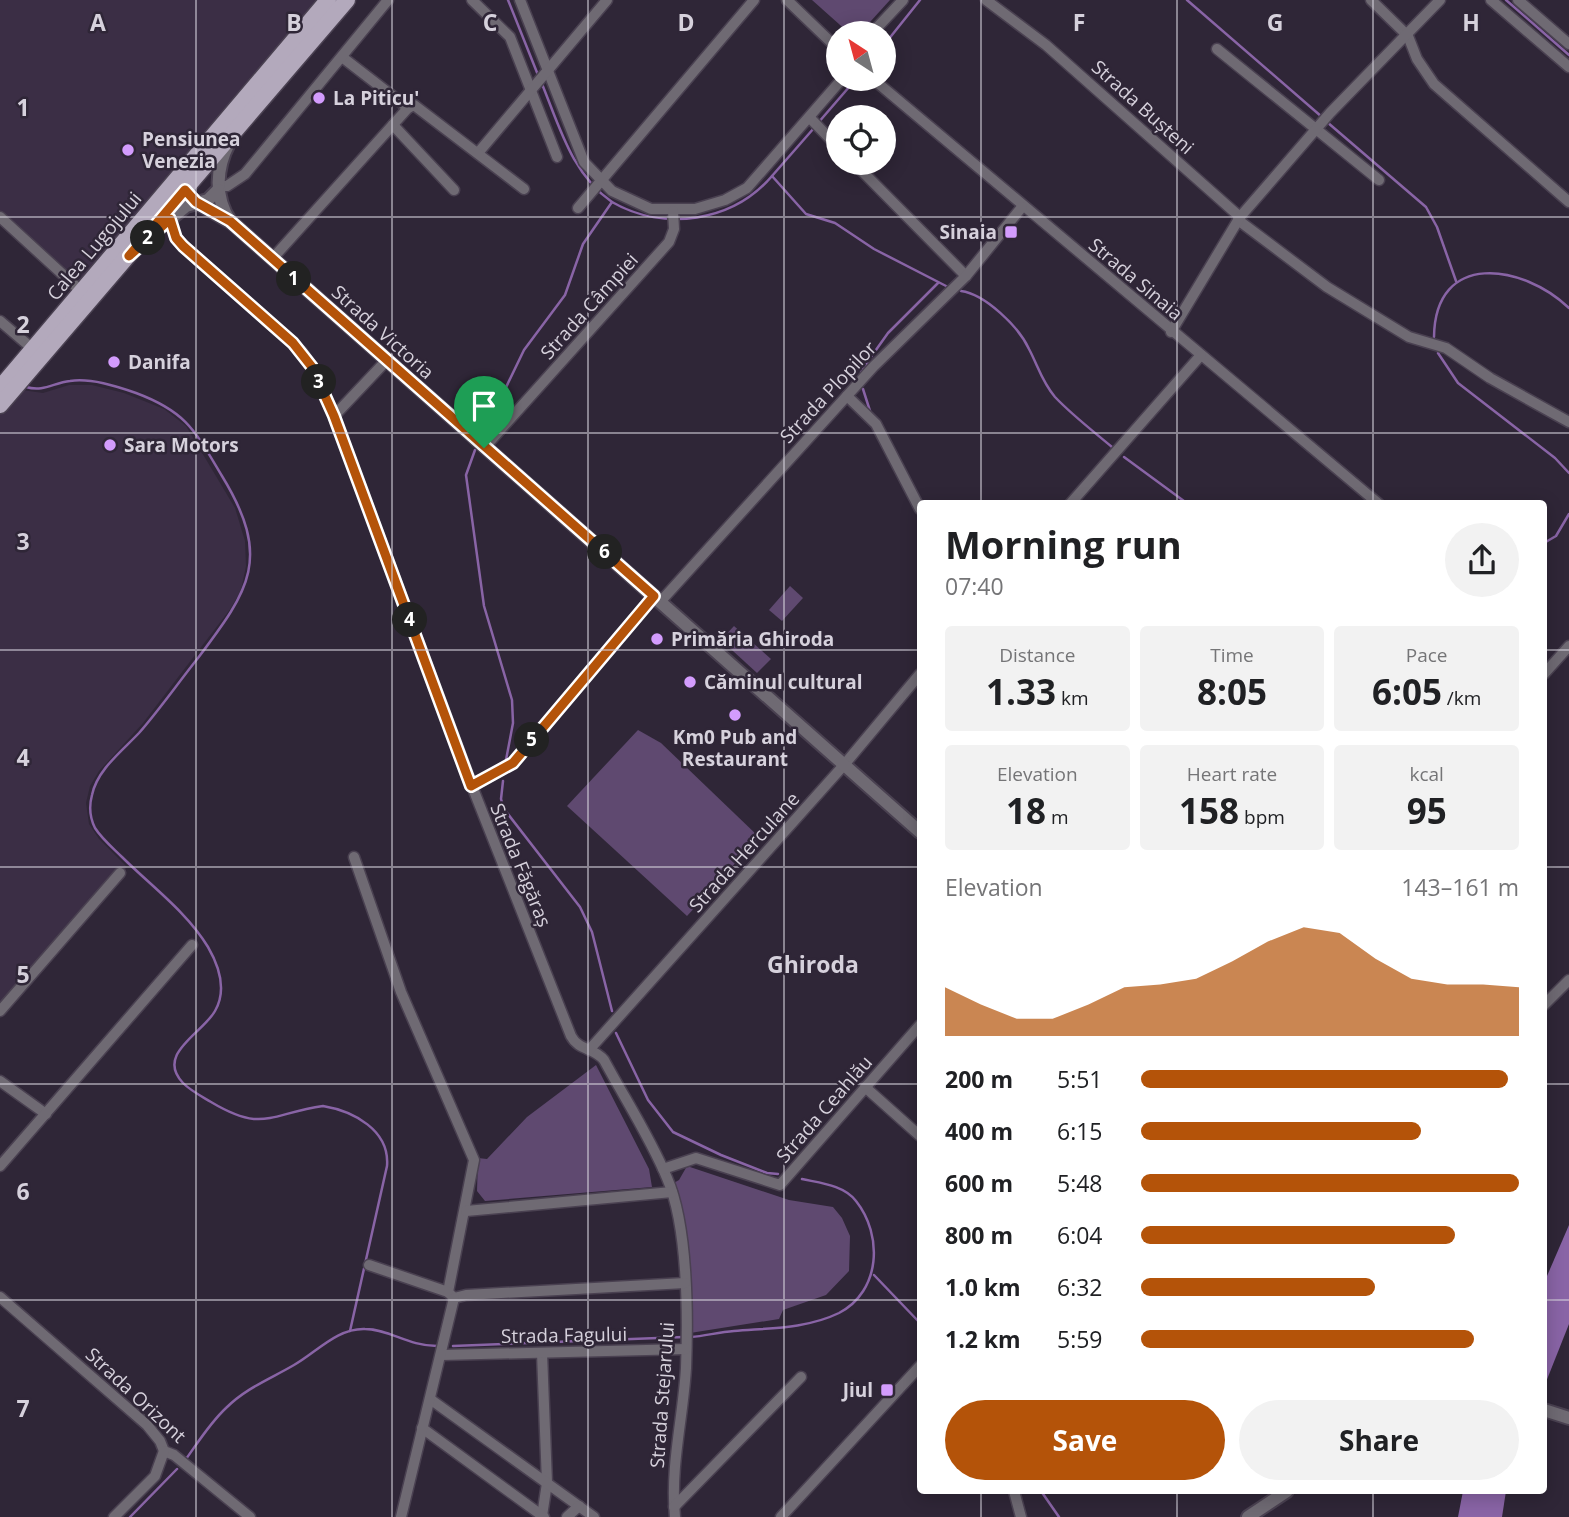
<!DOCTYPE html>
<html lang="en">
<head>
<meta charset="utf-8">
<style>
	body { margin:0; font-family:"Open Sans",sans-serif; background:#f2f2f2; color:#202124; height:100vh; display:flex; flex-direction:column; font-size:26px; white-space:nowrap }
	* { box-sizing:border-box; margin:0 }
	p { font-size:23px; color:#757577 }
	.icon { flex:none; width:38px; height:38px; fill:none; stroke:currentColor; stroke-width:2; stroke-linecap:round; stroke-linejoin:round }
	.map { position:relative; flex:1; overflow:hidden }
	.drawer { position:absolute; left:917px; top:500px; width:630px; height:994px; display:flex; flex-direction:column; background:#fff; border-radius:7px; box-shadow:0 4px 18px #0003 }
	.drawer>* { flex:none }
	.needle { width:46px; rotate:324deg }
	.buttons { position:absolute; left:826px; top:21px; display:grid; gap:14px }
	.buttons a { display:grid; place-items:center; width:70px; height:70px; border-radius:50%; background:#fff; box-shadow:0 4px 18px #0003; font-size:35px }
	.pin { position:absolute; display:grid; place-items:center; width:60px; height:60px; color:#fff; margin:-72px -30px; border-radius:50% 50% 50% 0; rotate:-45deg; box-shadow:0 0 7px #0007 }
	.pin .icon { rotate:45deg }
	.km { position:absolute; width:35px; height:35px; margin:-18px; border-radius:50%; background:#222; color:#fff; font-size:19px; line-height:35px; text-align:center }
	.round { display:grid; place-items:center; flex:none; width:74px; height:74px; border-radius:37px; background:#f2f2f2 }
	.summary { display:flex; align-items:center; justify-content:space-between; height:119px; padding:0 28px }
	h1 { font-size:38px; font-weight:700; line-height:52px }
	.metrics { display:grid; grid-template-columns:repeat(3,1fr); gap:10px; height:119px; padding:7px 28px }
	.metrics div { display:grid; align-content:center; border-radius:7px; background:#f2f2f2; text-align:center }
	.metrics b { font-size:35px; font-weight:700 }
	.metrics small { font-size:19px; font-weight:400 }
	.metrics p { font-size:19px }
	.chart { height:196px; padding:14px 28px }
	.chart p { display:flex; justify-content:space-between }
	.chart svg { width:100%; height:126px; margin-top:7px; fill:#b45309; opacity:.7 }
	.button { display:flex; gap:14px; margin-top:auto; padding:14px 28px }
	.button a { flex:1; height:80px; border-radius:42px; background:#b45309; color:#fff; font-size:28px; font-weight:700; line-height:80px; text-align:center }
	.button a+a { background:#f2f2f2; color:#202124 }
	ul { padding:0 28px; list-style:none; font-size:23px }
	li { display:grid; grid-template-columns:112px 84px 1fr; align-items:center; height:52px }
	li i { height:18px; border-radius:9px; background:#b45309 }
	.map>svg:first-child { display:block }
	.built { fill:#3b2e45 }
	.green { fill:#5f4970 }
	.water { fill:#8964a6 }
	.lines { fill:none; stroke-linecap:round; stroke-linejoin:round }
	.stream { stroke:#8964a6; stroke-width:2.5 }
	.minor-casing { stroke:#4a4151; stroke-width:13 }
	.tertiary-casing { stroke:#4a4151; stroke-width:16 }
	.primary-casing { stroke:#4a4151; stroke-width:19 }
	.minor { stroke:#6f6a73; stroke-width:10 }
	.tertiary { stroke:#6f6a73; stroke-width:12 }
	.primary { stroke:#b3a9bc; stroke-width:16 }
	.route-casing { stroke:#fff; stroke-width:14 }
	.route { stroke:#b45309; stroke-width:9 }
	.grid { fill:none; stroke:#d6d1dc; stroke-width:2; stroke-opacity:0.55 }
	.poi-dot { fill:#d39cfd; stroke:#2f2637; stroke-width:2.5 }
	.labels { text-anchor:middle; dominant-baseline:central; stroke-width:5; stroke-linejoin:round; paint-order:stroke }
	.poi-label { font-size:19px; font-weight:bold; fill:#d6d1dc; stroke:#2f2637; text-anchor:start }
	.street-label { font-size:19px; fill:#d6d1dc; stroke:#2f2637 }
	.quarter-label { font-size:23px; font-weight:bold; fill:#d6d1dc; stroke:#2f2637 }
	.grid-label { font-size:23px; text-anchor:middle; font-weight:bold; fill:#d6d1dc; stroke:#2f2637; stroke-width:5; stroke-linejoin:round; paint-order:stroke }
</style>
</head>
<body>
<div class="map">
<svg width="1569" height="1517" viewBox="0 0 1569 1517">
	<rect width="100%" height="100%" fill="#2f2637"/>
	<g class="built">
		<polygon points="0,0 338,0 85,299 0,220"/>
		<polygon points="69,385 92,385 124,393 164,409 186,426 235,508 245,541 246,566 241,590 231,608 143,723 99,771 90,786 86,803 89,824 99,839 127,867 0,1012 0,407 15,389 43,393"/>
	</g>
	<g class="green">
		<polygon points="812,0 890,0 860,33 849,33"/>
		<polygon points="790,586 803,598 782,621 769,610"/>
		<polygon points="734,626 771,659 757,673 721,640"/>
		<polygon points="638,730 661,743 759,837 687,916 567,806"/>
		<polygon points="596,1065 649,1169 652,1187 485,1201 477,1191 478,1158 487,1159 527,1117"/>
		<polygon points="687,1166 789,1200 833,1207 842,1218 850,1236 849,1271 826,1295 783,1310 779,1319 690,1333 672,1184 679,1180"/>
	</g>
	<g class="water">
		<polygon points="1569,1225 1569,1324 1544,1387 1544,1283"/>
		<polygon points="1463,1491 1506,1491 1502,1517 1458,1517"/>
	</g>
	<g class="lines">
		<g class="stream">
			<polyline points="508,0 538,75"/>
			<polyline points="1187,0 1322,117"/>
			<polyline points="1506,0 1569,55"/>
			<polyline points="884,45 920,0"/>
			<path d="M542,84C560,128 572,174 612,202"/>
			<polyline points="1327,122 1426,207 1437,227 1456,281"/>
			<polyline points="818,123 856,79"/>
			<polyline points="772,176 814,128"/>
			<path d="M961,291C985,294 1019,327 1029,349C1038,366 1042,382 1055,397C1072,415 1093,431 1112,447"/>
			<path d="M1434,337C1435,250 1523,264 1569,308"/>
			<polyline points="1438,353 1458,383 1555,458 1569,473"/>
			<polyline points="861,371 888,333 938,283"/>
			<path d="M26,387C44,392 53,383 70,381C91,378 116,386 136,393C187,412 195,431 222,476C272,558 250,589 198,658C178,683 160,709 139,733C122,751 97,770 92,795C89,806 90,818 95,828C102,839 113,848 122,857C150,885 187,912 208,947C219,966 227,990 215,1011C203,1033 155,1054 183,1083C191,1091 201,1096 211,1102C263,1133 269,1114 323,1106C353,1111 390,1130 387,1166L350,1331"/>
			<polyline points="863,389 870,411"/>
			<path d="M482,437L524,350L565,295L583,244L612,202C664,232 733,222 772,176L806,214L835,223L874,249L948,287"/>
			<polyline points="475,450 466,475 484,606 512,700 513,723 506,760"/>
			<polyline points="1124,457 1188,504"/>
			<polyline points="1544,543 1556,536 1569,514"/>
			<polyline points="503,781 501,799 504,809 580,907 592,932 612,1011"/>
			<polyline points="616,1033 648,1100 673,1132 721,1155 767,1173 778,1174"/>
			<polyline points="874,1275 920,1323"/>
			<path d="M691,1337C705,1336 719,1332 734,1331C769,1328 806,1329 839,1313C881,1291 883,1235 856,1201C844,1185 820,1183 802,1179"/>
			<polyline points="453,1346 684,1337"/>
			<path d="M186,1459C199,1441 210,1423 226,1408C246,1388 270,1379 294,1365C317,1352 337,1328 365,1329C389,1329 408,1346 437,1346"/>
			<polyline points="1041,1491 1059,1517"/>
			<polyline points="130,1517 177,1469"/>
		</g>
		<defs>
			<g id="minor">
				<polyline points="472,0 510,37 557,157"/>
				<polyline points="520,0 584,162 612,191 651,209 695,209 725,200 747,188 842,79"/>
				<polyline points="787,0 838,49"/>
				<polyline points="986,0 1046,45 1240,217"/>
				<polyline points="1371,0 1408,36 1417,59 1434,84 1569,202"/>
				<polyline points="1491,0 1569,67"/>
				<polyline points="1518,0 1569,44"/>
				<polyline points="872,33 903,0"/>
				<polyline points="1217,49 1379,180"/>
				<polyline points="342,57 408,108"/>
				<polyline points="873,79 1379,504"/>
				<polyline points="810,118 838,147"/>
				<polyline points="393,125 454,190"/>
				<polyline points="478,153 607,0"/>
				<polyline points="854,163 966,276"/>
				<polyline points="218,186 227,186 245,174 388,0"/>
				<polyline points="578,208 754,0"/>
				<polyline points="0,217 83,293"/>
				<path d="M170,219L176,238L183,246L302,352L312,367L334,416L472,786L571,1036C579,1051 594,1047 604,1060C625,1099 650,1137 667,1178C688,1226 688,1316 686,1368C683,1419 670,1466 675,1517"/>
				<polyline points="1238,220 1327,287 1409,337 1446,348 1490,378 1569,422"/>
				<polyline points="272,259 408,108 414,105 524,189"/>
				<polyline points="0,321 34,350"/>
				<polyline points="1171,332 1240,217 1330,113 1440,0"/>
				<polyline points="847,396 876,424 920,509"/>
				<polyline points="334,416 386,361"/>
				<polyline points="484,448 669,242 674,229 673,211"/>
				<polyline points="1070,504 1201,355"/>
				<polyline points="661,601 874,366 966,276 1022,207"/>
				<polyline points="1544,674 1569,646"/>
				<polyline points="472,786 513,763 654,596"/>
				<polyline points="354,857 401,992 474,1160 448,1292 454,1298"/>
				<polyline points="1544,1005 1569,980"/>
				<polyline points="0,1011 120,873"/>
				<polyline points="589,1050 844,765 920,674"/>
				<polyline points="0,1081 46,1114"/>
				<polyline points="865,1087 920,1136"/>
				<polyline points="0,1166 192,945"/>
				<polyline points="663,1169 696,1158 780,1185 920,1025"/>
				<polyline points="466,1211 672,1192"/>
				<polyline points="369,1265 448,1292"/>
				<polyline points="0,1297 147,1425 160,1441 164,1451 174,1455 250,1517"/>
				<polyline points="454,1298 466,1295 685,1283"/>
				<polyline points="542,1353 547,1483 542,1516"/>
				<polyline points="442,1355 686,1349"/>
				<polyline points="430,1399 594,1517"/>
				<polyline points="422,1428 544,1517"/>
				<polyline points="1014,1491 1021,1517"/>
				<polyline points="674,1507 801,1377"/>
				<polyline points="114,1517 155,1476 164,1451"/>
				<polyline points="401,1517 454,1298"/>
				<polyline points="567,1517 579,1506"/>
				<polyline points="781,1517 920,1366"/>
			</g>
			<g id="tertiary">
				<path d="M229,143C216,168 214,197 230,221L920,832"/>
				<polyline points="194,201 229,221"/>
				<polyline points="158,229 186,206 208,200 218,190"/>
				<polyline points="1544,1410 1569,1418"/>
				<polyline points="1248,1517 1287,1491"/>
			</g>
			<g id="primary">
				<polyline points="0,388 328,0"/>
				<polyline points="0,405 347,0"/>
			</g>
		</defs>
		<use href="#minor" class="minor-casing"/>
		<use href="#tertiary" class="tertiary-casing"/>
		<use href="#primary" class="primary-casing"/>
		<use href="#minor" class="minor"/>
		<use href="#tertiary" class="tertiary"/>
		<use href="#primary" class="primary"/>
	</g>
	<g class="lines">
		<defs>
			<polygon id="route" points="185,190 196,202 230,221 654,596 513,763 471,786 334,416 312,367 293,343 183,246 176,238 170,219 129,256"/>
		</defs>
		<use href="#route" class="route-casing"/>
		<use href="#route" class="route"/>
	</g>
	<path class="grid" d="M196,0V1517M392,0V1517M588,0V1517M784,0V1517M981,0V504M1177,0V504M1373,0V504M0,217H1569M0,433H1569M0,650H920M1544,650H1569M0,867H920M1544,867H1569M0,1084H920M1544,1084H1569M0,1300H920M1544,1300H1569M981,1491V1517M1177,1491V1517M1373,1491V1517"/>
	<g class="poi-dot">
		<circle cx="319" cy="98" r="7"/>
		<circle cx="128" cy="150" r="7"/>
		<rect x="1004" y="225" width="14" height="14" rx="3.5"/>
		<circle cx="114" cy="362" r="7"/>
		<circle cx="110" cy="445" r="7"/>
		<circle cx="657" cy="639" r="7"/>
		<circle cx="690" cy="682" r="7"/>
		<circle cx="735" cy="715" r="7"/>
		<rect x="880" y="1383" width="14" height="14" rx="3.5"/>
	</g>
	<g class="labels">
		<g class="poi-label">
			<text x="333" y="98">La Piticu'</text>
			<text x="142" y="139">Pensiunea<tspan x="142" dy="22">Venezia</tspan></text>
			<text x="997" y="232" text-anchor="end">Sinaia</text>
			<text x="128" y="362">Danifa</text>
			<text x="124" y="445">Sara Motors</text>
			<text x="671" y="639">Primăria Ghiroda</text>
			<text x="704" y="682">Căminul cultural</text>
			<text x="735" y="737" text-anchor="middle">Km0 Pub and<tspan x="735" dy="22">Restaurant</tspan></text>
			<text x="873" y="1390" text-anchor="end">Jiul</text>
		</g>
		<g class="street-label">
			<text transform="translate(1143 107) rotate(42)">Strada Bușteni</text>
			<text transform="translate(94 246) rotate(-50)">Calea Lugojului</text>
			<text transform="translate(1136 279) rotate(40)">Strada Sinaia</text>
			<text transform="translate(589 306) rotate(-48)">Strada Câmpiei</text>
			<text transform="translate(383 332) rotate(42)">Strada Victoria</text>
			<text transform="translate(828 392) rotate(-47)">Strada Plopilor</text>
			<text transform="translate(744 852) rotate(-48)">Strada Herculane</text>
			<text transform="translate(521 865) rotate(68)">Strada Făgăraș</text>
			<text transform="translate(824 1109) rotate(-49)">Strada Ceahlău</text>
			<text transform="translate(564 1335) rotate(-1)">Strada Fagului</text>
			<text transform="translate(136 1395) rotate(43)">Strada Orizont</text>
			<text transform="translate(662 1395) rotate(-86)">Strada Stejarului</text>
		</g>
		<g class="quarter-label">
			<text x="813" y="964">Ghiroda</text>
		</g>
	</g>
	<g class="grid-label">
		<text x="98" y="31">A</text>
		<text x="294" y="31">B</text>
		<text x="490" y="31">C</text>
		<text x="686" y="31">D</text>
		<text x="1079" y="31">F</text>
		<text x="1275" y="31">G</text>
		<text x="1471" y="31">H</text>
		<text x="23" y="116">1</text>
		<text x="23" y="333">2</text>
		<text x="23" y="550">3</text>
		<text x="23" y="766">4</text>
		<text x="23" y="983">5</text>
		<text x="23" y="1200">6</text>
		<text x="23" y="1417">7</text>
	</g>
</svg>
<div class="buttons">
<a><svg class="needle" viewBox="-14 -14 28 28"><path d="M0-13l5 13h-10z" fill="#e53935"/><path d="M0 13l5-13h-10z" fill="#757577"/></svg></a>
<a><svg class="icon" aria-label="locate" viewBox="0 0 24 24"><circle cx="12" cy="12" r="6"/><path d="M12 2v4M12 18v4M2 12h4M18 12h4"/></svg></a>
</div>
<div class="pin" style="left:484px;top:448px;background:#1e9e55"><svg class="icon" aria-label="arrive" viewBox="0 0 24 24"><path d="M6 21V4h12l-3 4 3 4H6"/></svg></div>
<b class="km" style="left:294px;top:279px">1</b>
<b class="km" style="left:148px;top:238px">2</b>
<b class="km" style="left:319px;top:382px">3</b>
<b class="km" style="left:410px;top:620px">4</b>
<b class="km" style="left:532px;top:740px">5</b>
<b class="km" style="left:605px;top:552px">6</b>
<section class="drawer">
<div class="summary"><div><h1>Morning run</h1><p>07:40</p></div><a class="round"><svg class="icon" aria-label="share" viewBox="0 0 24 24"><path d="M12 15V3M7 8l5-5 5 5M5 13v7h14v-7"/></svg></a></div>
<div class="metrics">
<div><p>Distance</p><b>1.33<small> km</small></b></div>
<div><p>Time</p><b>8:05</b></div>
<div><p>Pace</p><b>6:05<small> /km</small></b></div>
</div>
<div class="metrics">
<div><p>Elevation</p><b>18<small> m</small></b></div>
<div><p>Heart rate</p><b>158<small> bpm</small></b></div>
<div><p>kcal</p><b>95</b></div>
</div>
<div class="chart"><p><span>Elevation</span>143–161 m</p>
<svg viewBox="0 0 160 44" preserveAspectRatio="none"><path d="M0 44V27L10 33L20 38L30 38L40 33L50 27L60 26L70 24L80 18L90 11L100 6L110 8L120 17L130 24L140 26L150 26L160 27V44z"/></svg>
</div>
<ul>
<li><b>200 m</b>5:51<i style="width:97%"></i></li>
<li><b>400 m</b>6:15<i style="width:74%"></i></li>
<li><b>600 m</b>5:48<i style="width:100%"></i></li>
<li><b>800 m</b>6:04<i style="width:83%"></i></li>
<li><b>1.0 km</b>6:32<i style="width:62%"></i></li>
<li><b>1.2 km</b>5:59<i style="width:88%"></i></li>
</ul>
<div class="button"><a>Save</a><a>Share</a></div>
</section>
</div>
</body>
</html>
